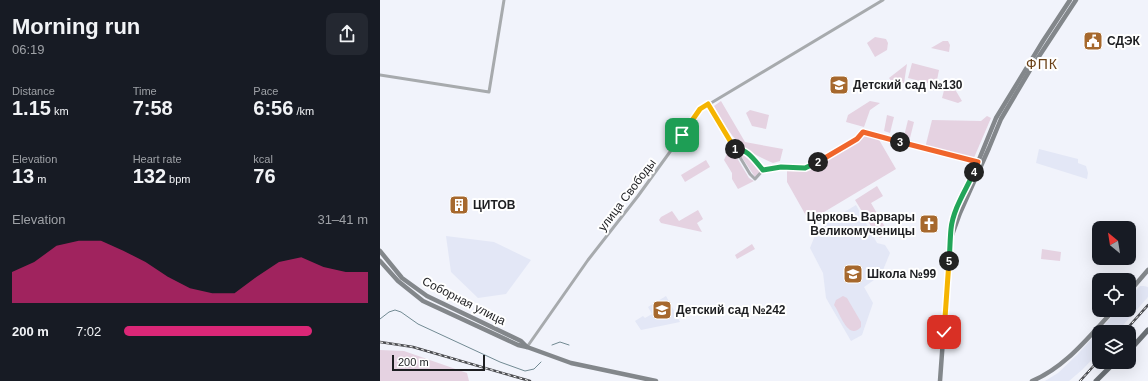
<!DOCTYPE html>
<html lang="en">
<head>
<meta charset="utf-8">
<style>
	body { margin:0; font-family:Arial,sans-serif; background:#242831; color:#f1f3f6; height:100vh; display:flex; flex-direction:column; font-size:15px; white-space:nowrap }
	* { box-sizing:border-box; margin:0 }
	p { font-size:13px; color:#9ea1a6 }
	.icon { flex:none; width:22px; height:22px; fill:none; stroke:currentColor; stroke-width:2; stroke-linecap:round; stroke-linejoin:round }
	.map { position:relative; flex:1; overflow:hidden }
	.sheet { display:flex; flex-direction:column; background:#171b24; width:380px }
	.sheet>* { flex:none }
	.needle { width:26px; rotate:330deg }
	.controls { position:absolute; left:712px; top:221px; display:grid; gap:8px }
	.controls a { display:grid; place-items:center; width:44px; height:44px; border-radius:8px; background:#171b24; box-shadow:0 4px 16px #0002; font-size:20px }
	.scale { position:absolute; left:12px; bottom:10px; width:93px; box-sizing:border-box; padding-left:4px; border:2px solid #1d1e21; border-top:0; font-size:11px; line-height:14px; white-space:nowrap; color:#1d1e21; -webkit-text-stroke:3px #fff; paint-order:stroke }
	.pin { position:absolute; display:grid; place-items:center; width:34px; height:34px; color:#fff; margin:-17px; border-radius:8px; box-shadow:0 2px 6px #0006 }
	.km { position:absolute; width:20px; height:20px; margin:-10px; border-radius:50%; background:#222; color:#fff; font-size:11px; line-height:20px; text-align:center }
	.round { display:grid; place-items:center; flex:none; width:42px; height:42px; border-radius:8px; background:#242831 }
	.headline { display:flex; align-items:center; justify-content:space-between; height:68px; padding:0 12px }
	h1 { font-size:22px; font-weight:700; line-height:30px }
	.metrics { display:grid; grid-template-columns:repeat(3,1fr); gap:6px; height:68px; padding:4px 12px }
	.metrics div { display:grid; align-content:center }
	.metrics b { font-size:20px; font-weight:700 }
	.metrics small { font-size:11px; font-weight:400 }
	.metrics p { font-size:11px }
	.chart { height:112px; padding:8px 12px }
	.chart p { display:flex; justify-content:space-between }
	.chart svg { width:100%; height:72px; margin-top:4px; fill:#db2777; opacity:.7 }
	ul { padding:0 12px; list-style:none; font-size:13px }
	li { display:grid; grid-template-columns:64px 48px 1fr; align-items:center; height:30px }
	li i { height:10px; border-radius:5px; background:#db2777 }
	main { display:flex; flex:1; min-height:0 }
	.map>svg:first-child { display:block }
	.built { fill:#e3e7f6 }
	.green { fill:#e5d2e1 }
	.lines { fill:none; stroke-linecap:round; stroke-linejoin:round }
	.stream { stroke:#728a93; stroke-width:1 }
	.street { stroke:#a7aaad; stroke-width:3 }
	.secondary { stroke:#83878b; stroke-width:4.5 }
	.primary { stroke:#696e73; stroke-width:5 }
	.rail-casing { stroke:#4b4c50; stroke-width:2.5 }
	.rail { stroke:#fff; stroke-width:1; stroke-dasharray:3; stroke-linecap:butt }
	.split-1-casing { stroke:#fff; stroke-width:8 }
	.split-2-casing { stroke:#fff; stroke-width:8 }
	.split-3-casing { stroke:#fff; stroke-width:8 }
	.split-4-casing { stroke:#fff; stroke-width:8 }
	.split-5-casing { stroke:#fff; stroke-width:8 }
	.split-6-casing { stroke:#fff; stroke-width:8 }
	.split-1 { stroke:#f5b400; stroke-width:5 }
	.split-2 { stroke:#22a559; stroke-width:5 }
	.split-3 { stroke:#f0652b; stroke-width:5 }
	.split-4 { stroke:#f0652b; stroke-width:5 }
	.split-5 { stroke:#22a559; stroke-width:5 }
	.split-6 { stroke:#f5b400; stroke-width:5 }
	.labels { text-anchor:middle; dominant-baseline:central; stroke-width:4; stroke-linejoin:round; paint-order:stroke }
	.poi-label { font-size:12px; font-weight:bold; fill:#1d1e21; stroke:#fff; text-anchor:start }
	.street-label { font-size:12px; fill:#1d1e21; stroke:#fff }
	.quarter-label { font-size:14px; letter-spacing:1px; fill:#6a4017; stroke:#fff }
</style>
</head>
<body>
<main>
<section class="sheet">
<div class="headline"><div><h1>Morning run</h1><p>06:19</p></div><a class="round"><svg class="icon" aria-label="share" viewBox="0 0 24 24"><path d="M12 15V3M7 8l5-5 5 5M5 13v7h14v-7"/></svg></a></div>
<div class="metrics">
<div><p>Distance</p><b>1.15<small> km</small></b></div>
<div><p>Time</p><b>7:58</b></div>
<div><p>Pace</p><b>6:56<small> /km</small></b></div>
</div>
<div class="metrics">
<div><p>Elevation</p><b>13<small> m</small></b></div>
<div><p>Heart rate</p><b>132<small> bpm</small></b></div>
<div><p>kcal</p><b>76</b></div>
</div>
<div class="chart"><p><span>Elevation</span>31–41 m</p>
<svg viewBox="0 0 160 44" preserveAspectRatio="none"><path d="M0 44V25L10 19L20 9L30 6L40 6L50 12L60 19L70 28L80 35L90 38L100 38L110 28L120 19L130 16L140 22L150 25L160 25V44z"/></svg>
</div>
<ul>
<li><b>200 m</b>7:02<i style="width:77%"></i></li>
</ul>
</section>
<div class="map">
<svg width="768" height="381" viewBox="0 0 768 381">
	<rect width="100%" height="100%" fill="#f1f3fb"/>
	<g class="built">
		<polygon points="659,149 698,159 698,163 706,166 708,173 707,179 656,163"/>
		<polygon points="476,205 497,243 505,245 510,253 501,275 484,287 493,303 482,335 471,341 446,298 443,273 430,248 438,228"/>
		<polygon points="66,236 114,242 151,260 126,294 98,298 71,272"/>
		<polygon points="760,286 764,286 768,287 768,297 737,332 719,332 719,352 703,369 689,381 665,381 678,373 697,355 738,310 749,310 749,298"/>
		<polygon points="286,296 300,322 261,330 255,321 263,316 265,318 272,314 268,307"/>
	</g>
	<g class="green">
		<polygon points="495,37 506,39 508,43 507,50 495,57 487,43"/>
		<polygon points="563,41 568,41 570,45 569,52 551,48"/>
		<polygon points="532,63 559,70 556,85 528,78"/>
		<polygon points="527,64 524,83 512,82 509,78"/>
		<polygon points="567,79 570,81 582,101 578,103 562,98"/>
		<path d="M341,101L365,142L403,149L400,161L393,163C358,148 352,138 334,106Z"/>
		<polygon points="490,101 500,103 490,110 484,127 466,122 468,115"/>
		<polygon points="370,110 389,115 386,129 372,126 366,113"/>
		<polygon points="507,115 514,117 510,133 504,131"/>
		<polygon points="607,116 611,118 593,160 545,148 552,120 601,121"/>
		<polygon points="528,120 534,122 530,138 524,136"/>
		<path d="M486,135L498,138L516,169L429,221L407,182V171C414,170 420,170 426,169C448,163 467,147 486,135Z"/>
		<polygon points="351,148 369,178 374,181 358,189 352,179 352,173 344,160 349,149"/>
		<polygon points="357,150 364,152 380,169 380,173 375,177"/>
		<polygon points="326,160 330,167 305,182 301,175"/>
		<polygon points="497,186 503,196 491,203 509,234 500,238 494,231 475,200"/>
		<polygon points="318,210 323,219 317,223 322,232 281,223 279,220 281,217 292,211 299,221"/>
		<polygon points="372,244 375,249 357,259 355,255"/>
		<polygon points="662,249 681,252 680,261 661,259"/>
		<path d="M463,296L467,298L481,322V327C469,340 461,317 456,308L454,305L456,300Z"/>
		<polygon points="0,350 24,351 87,373 89,381 0,381"/>
	</g>
	<g class="lines">
		<g class="stream">
			<polyline points="0,319 9,312 15,310 21,312 38,324 120,362 145,371 154,369 161,362"/>
			<polyline points="172,345 180,342 189,345"/>
		</g>
		<g class="street">
			<polyline points="0,75 109,92 124,0"/>
			<polyline points="328,104 370,174 375,179 383,170 401,167 425,167 436,164 477,139 483,132 598,162"/>
			<path d="M355,149C368,148 375,161 383,170"/>
			<polyline points="147,347 208,260 258,196 321,109 503,0"/>
		</g>
		<g class="secondary">
			<polyline points="572,235 580,213 609,148 621,119 650,70 696,0"/>
			<polyline points="0,251 22,278 47,296 141,341 147,347"/>
			<polyline points="0,261 18,281 43,301 138,345 147,347 191,363 276,381"/>
			<polyline points="749,292 768,270"/>
			<polyline points="560,381 571,229 576,212 598,162 616,118 663,41 690,0"/>
			<path d="M652,381C686,367 709,336 734,310"/>
		</g>
		<g class="primary">
			<polyline points="749,351 768,330"/>
			<polyline points="716,381 735,362"/>
		</g>
		<defs>
			<g id="rail">
				<polyline points="744,332 768,305"/>
				<polyline points="0,342 33,347 150,381"/>
				<polyline points="700,381 719,360"/>
			</g>
		</defs>
		<use href="#rail" class="rail-casing"/>
		<use href="#rail" class="rail"/>
	</g>
	<g class="lines">
		<defs>
			<polyline id="split-1" points="302,135 320,109 328,104 355,149"/>
			<path id="split-2" d="M355,149C367,148 375,161 383,170L401,167L425,168L438,162"/>
			<polyline id="split-3" points="438,162 477,139 483,132 520,142"/>
			<polyline id="split-4" points="520,142 598,162 594,172"/>
			<path id="split-5" d="M569,261C570,250 570,239 571,229C573,209 586,190 594,172"/>
			<polyline id="split-6" points="564,332 569,261"/>
		</defs>
		<use href="#split-1" class="split-1-casing"/>
		<use href="#split-2" class="split-2-casing"/>
		<use href="#split-3" class="split-3-casing"/>
		<use href="#split-4" class="split-4-casing"/>
		<use href="#split-5" class="split-5-casing"/>
		<use href="#split-6" class="split-6-casing"/>
		<use href="#split-1" class="split-1"/>
		<use href="#split-2" class="split-2"/>
		<use href="#split-3" class="split-3"/>
		<use href="#split-4" class="split-4"/>
		<use href="#split-5" class="split-5"/>
		<use href="#split-6" class="split-6"/>
	</g>
	<defs>
		<symbol id="civic-square" viewBox="-11 -11 22 22"><rect x="-9" y="-9" width="18" height="18" rx="4" fill="#a6682d" stroke="#fff"/><path d="M-.6-6.5H3V-4.5H.6V-3L4-1V1h2V6H-6V1h2V-1L-.6-3ZM-1.2 2.5V6h2.4V2.5Z" fill="#fff"/></symbol>
		<symbol id="school-square" viewBox="-11 -11 22 22"><rect x="-9" y="-9" width="18" height="18" rx="4" fill="#a6682d" stroke="#fff"/><path d="M0-5L7-2L0 1L-7-2ZM-4 1L0 2.5L4 1V4Q0 6-4 4Z" fill="#fff"/></symbol>
		<symbol id="building-square" viewBox="-11 -11 22 22"><rect x="-9" y="-9" width="18" height="18" rx="4" fill="#a6682d" stroke="#fff"/><path d="M-4-6H4V6H1V3H-1V6H-4ZM-2.5-4.3h1.7v1.8h-1.7ZM.8-4.3h1.7v1.8H.8ZM-2.5-1h1.7V.8h-1.7ZM.8-1h1.7V.8H.8Z" fill="#fff"/></symbol>
		<symbol id="church-square" viewBox="-11 -11 22 22"><rect x="-9" y="-9" width="18" height="18" rx="4" fill="#a6682d" stroke="#fff"/><path d="M-1.2-6h2.4v3.5h3.3v2.4h-3.3V6h-2.4V-.1h-3.3v-2.4h3.3Z" fill="#fff"/></symbol>
	</defs>
	<g fill-rule="evenodd">
		<use href="#civic-square" x="702" y="30" width="22" height="22"/>
		<use href="#school-square" x="448" y="74" width="22" height="22"/>
		<use href="#building-square" x="68" y="194" width="22" height="22"/>
		<use href="#church-square" x="538" y="213" width="22" height="22"/>
		<use href="#school-square" x="462" y="263" width="22" height="22"/>
		<use href="#school-square" x="271" y="299" width="22" height="22"/>
	</g>
	<g class="labels">
		<g class="poi-label">
			<text x="727" y="41">СДЭК</text>
			<text x="473" y="85">Детский сад №130</text>
			<text x="93" y="205">ЦИТОВ</text>
			<text x="535" y="217" text-anchor="end">Церковь Варвары<tspan x="535" dy="14">Великомученицы</tspan></text>
			<text x="487" y="274">Школа №99</text>
			<text x="296" y="310">Детский сад №242</text>
		</g>
		<g class="street-label">
			<text transform="translate(247 195) rotate(-53)">улица Свободы</text>
			<text transform="translate(84 301) rotate(27)">Соборная улица</text>
		</g>
		<g class="quarter-label">
			<text x="662" y="64">ФПК</text>
		</g>
	</g>
</svg>
<div class="controls">
<a><svg class="needle" viewBox="-14 -14 28 28"><path d="M0-13l5 13h-10z" fill="#e53935"/><path d="M0 13l5-13h-10z" fill="#9ea1a6"/></svg></a>
<a><svg class="icon" aria-label="locate" viewBox="0 0 24 24"><circle cx="12" cy="12" r="6"/><path d="M12 2v4M12 18v4M2 12h4M18 12h4"/></svg></a>
<a><svg class="icon" aria-label="layers" viewBox="0 0 24 24"><path d="M12 4l9 5-9 5-9-5zM3 14l9 5 9-5"/></svg></a>
</div>
<div class="scale">200 m</div>
<div class="pin" style="left:302px;top:135px;background:#1e9e55"><svg class="icon" aria-label="arrive" viewBox="0 0 24 24"><path d="M6 21V4h12l-3 4 3 4H6"/></svg></div>
<div class="pin" style="left:564px;top:332px;background:#d93025"><svg class="icon" aria-label="check" viewBox="0 0 24 24"><path d="M5 12l5 5 9-10"/></svg></div>
<b class="km" style="left:355px;top:149px">1</b>
<b class="km" style="left:438px;top:162px">2</b>
<b class="km" style="left:520px;top:142px">3</b>
<b class="km" style="left:594px;top:172px">4</b>
<b class="km" style="left:569px;top:261px">5</b>
</div>
</main>
</body>
</html>
